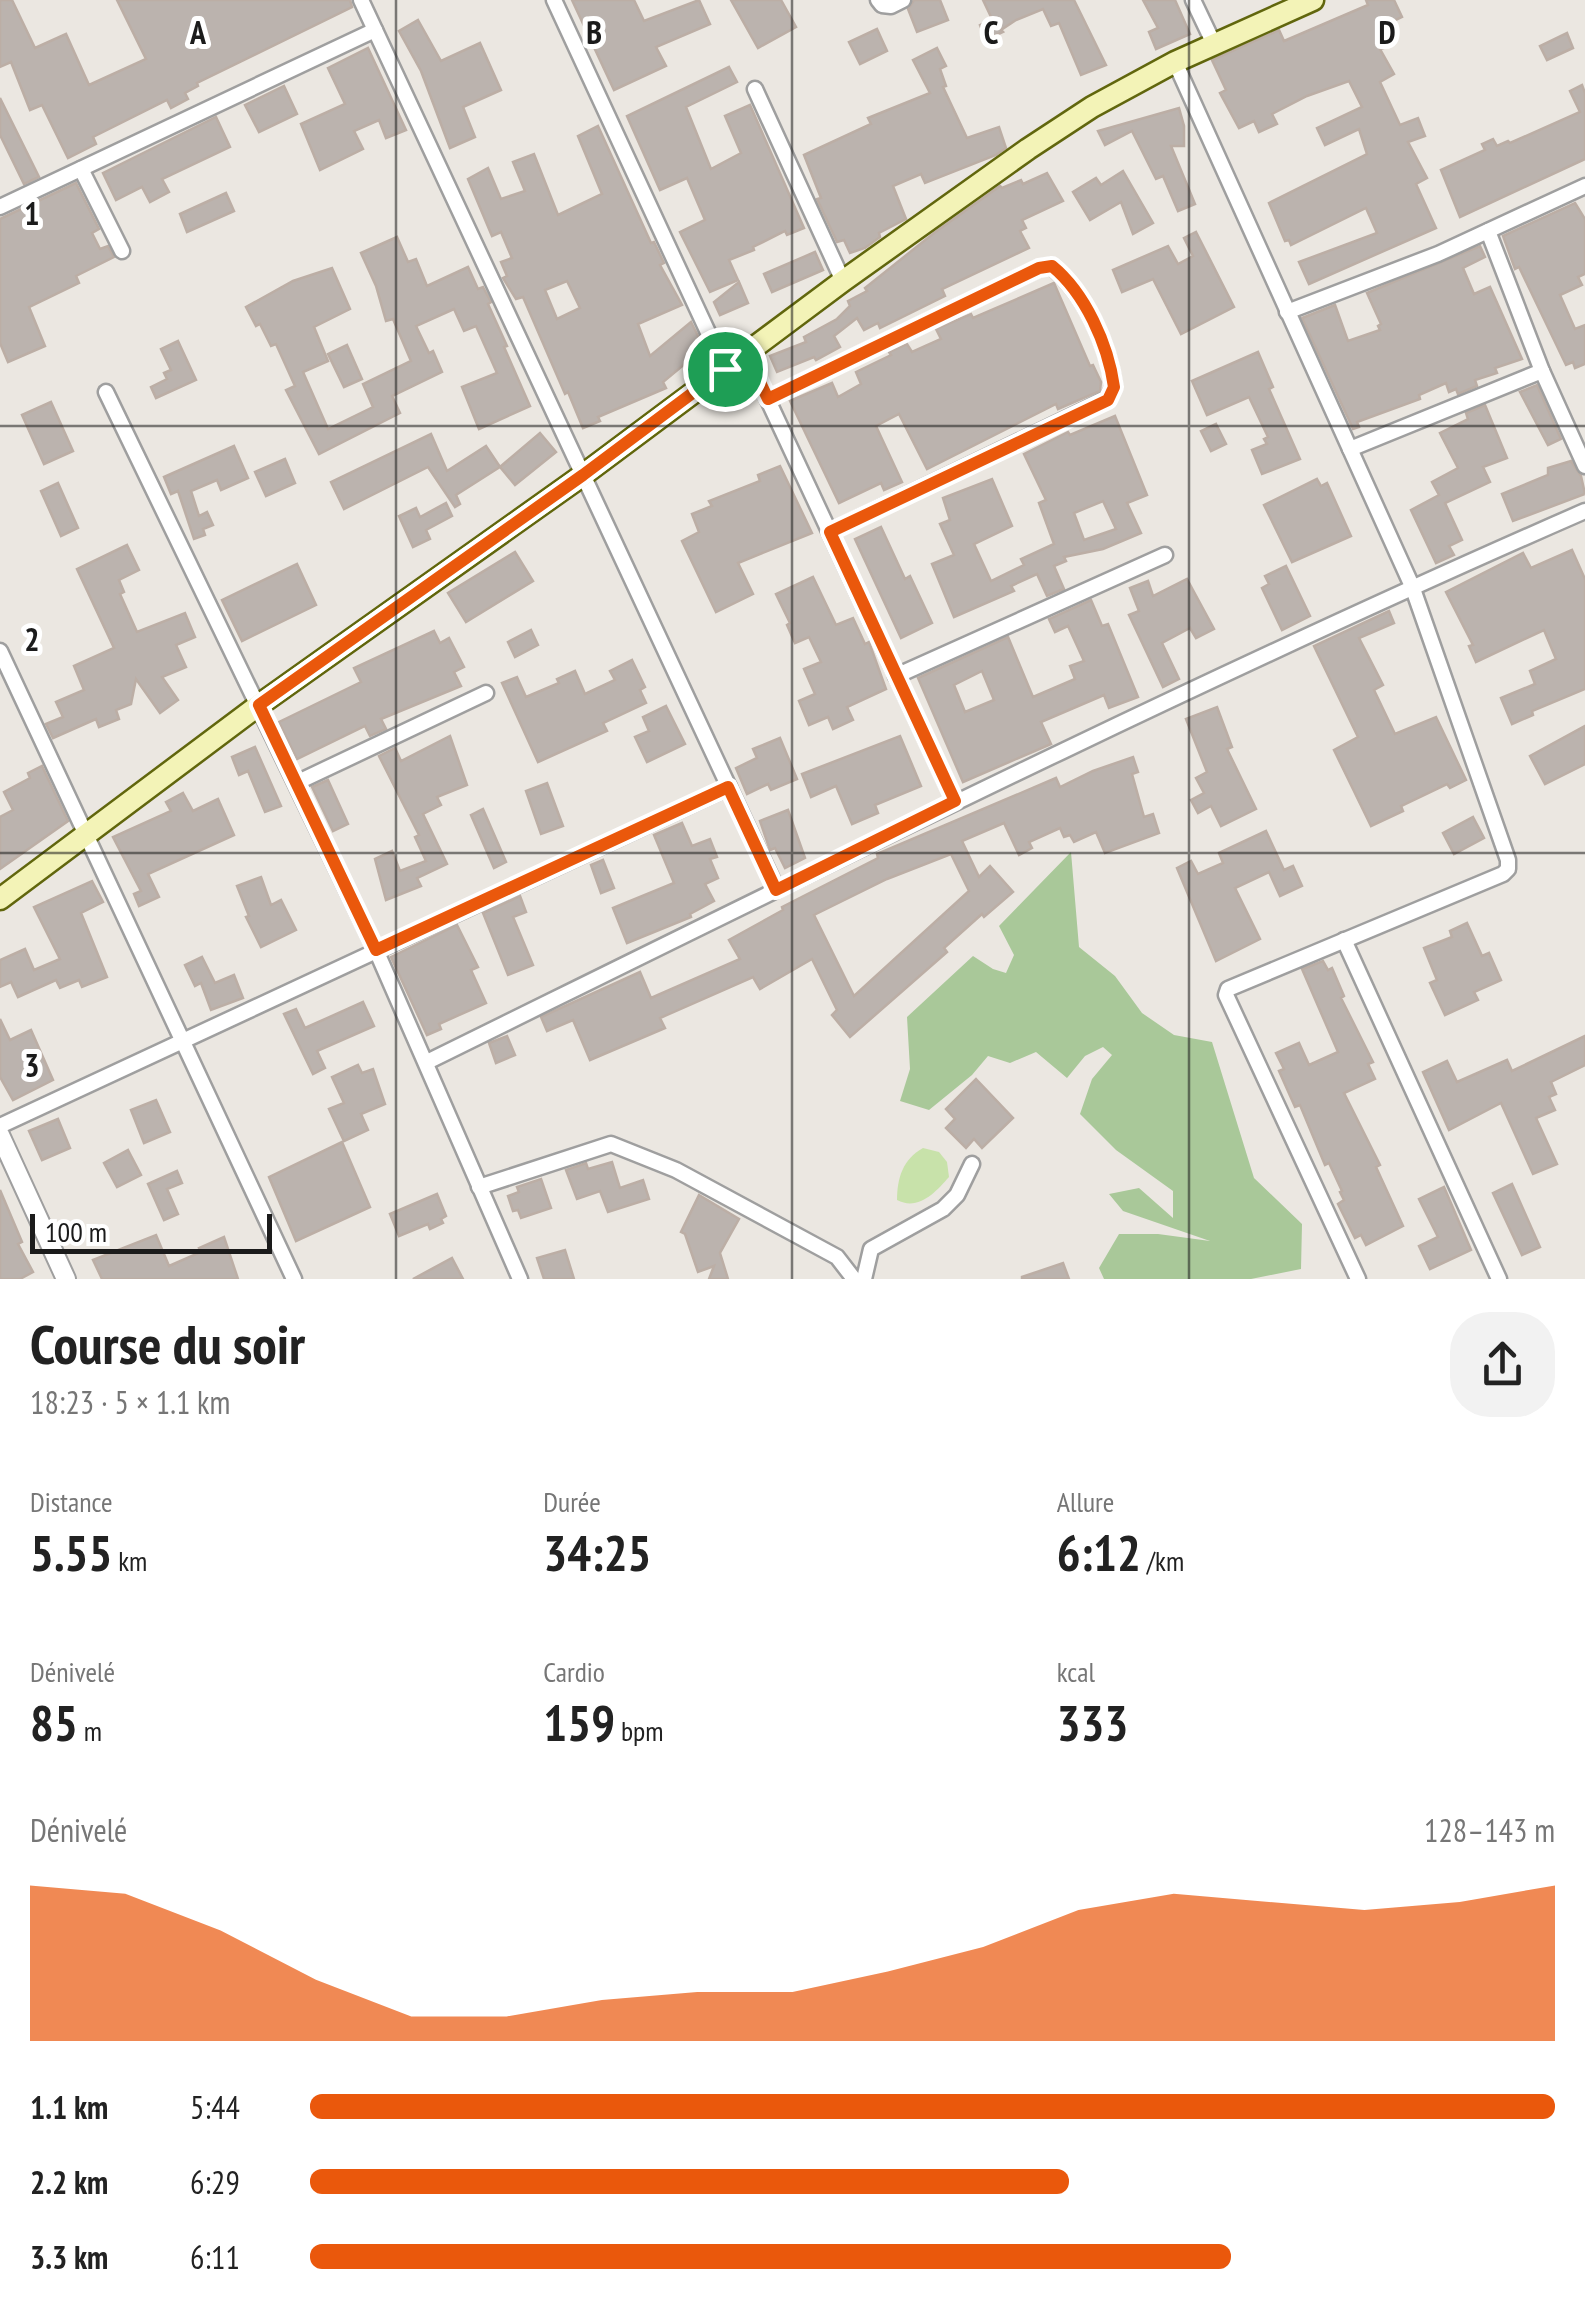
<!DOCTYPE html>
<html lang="fr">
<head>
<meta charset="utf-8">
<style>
	body { margin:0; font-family:"PT Sans Narrow",sans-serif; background:#f2f2f2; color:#222; height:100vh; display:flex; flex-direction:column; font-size:38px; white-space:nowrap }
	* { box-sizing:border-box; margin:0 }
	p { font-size:32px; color:#767676 }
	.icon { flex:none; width:55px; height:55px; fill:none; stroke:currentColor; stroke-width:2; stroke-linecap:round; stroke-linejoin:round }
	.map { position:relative; height:1279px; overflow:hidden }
	.sheet { display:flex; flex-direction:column; background:#fff; flex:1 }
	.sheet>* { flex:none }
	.scale { position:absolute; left:30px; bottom:25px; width:242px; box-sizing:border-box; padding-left:10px; border:5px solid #1b1b1b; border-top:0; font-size:28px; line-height:35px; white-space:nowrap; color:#1b1b1b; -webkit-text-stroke:8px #fff; paint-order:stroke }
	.pin { position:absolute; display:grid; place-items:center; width:85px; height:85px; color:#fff; margin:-42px; border:5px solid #fff; border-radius:50%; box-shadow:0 2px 10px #0007 }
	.round { display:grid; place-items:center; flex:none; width:105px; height:105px; border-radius:40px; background:#f2f2f2 }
	.head { display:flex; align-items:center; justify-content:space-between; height:170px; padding:0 30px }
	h1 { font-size:55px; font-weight:700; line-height:75px }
	.metrics { display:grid; grid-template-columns:repeat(3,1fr); gap:15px; height:170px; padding:10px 30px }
	.metrics div { display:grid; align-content:center }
	.metrics b { font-size:50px; font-weight:700 }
	.metrics small { font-size:28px; font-weight:400 }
	.metrics p { font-size:28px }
	.chart { height:280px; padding:20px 30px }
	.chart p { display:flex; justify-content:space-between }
	.chart svg { width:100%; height:180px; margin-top:10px; fill:#ea580c; opacity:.7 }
	ul { padding:0 30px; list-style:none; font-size:32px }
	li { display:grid; grid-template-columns:160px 120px 1fr; align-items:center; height:75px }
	li i { height:25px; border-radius:12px; background:#ea580c }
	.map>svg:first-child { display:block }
	.grass { fill:#c8e2aa }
	.forest { fill:#a9c899 }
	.building { fill:#bbb3ae; stroke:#bcaea5; stroke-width:2.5; fill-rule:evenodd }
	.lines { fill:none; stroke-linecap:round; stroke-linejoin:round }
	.minor-casing { stroke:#9f9f9f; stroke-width:19 }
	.tertiary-casing { stroke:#9f9f9f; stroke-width:22 }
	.secondary-casing { stroke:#61660d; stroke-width:25 }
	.minor { stroke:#fff; stroke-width:14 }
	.tertiary { stroke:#fff; stroke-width:18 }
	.secondary { stroke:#f3f3b7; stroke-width:20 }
	.route-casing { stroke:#fff; stroke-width:20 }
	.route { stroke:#ea580c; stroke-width:12 }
	.grid { fill:none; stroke:#1b1b1b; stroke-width:2.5; stroke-opacity:0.55 }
	.grid-label { font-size:32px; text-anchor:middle; font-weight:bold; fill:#1b1b1b; stroke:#fff; stroke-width:10; stroke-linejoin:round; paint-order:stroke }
</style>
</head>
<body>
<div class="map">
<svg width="1585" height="1279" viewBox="0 0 1585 1279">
	<rect width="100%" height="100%" fill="#ebe7e1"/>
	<path class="grass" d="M923,1148L939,1152L947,1162L949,1177C935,1193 918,1211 897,1200C897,1178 903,1159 923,1148Z"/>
	<polygon class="forest" points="1071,852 1079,947 1115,976 1142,1013 1174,1035 1212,1042 1254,1178 1302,1224 1301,1269 1251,1279 1104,1279 1099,1268 1119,1234 1158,1234 1210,1241 1123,1211 1109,1194 1139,1188 1173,1218 1173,1191 1116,1150 1080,1114 1092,1079 1112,1055 1103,1047 1085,1056 1067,1078 1036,1052 1010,1063 988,1056 972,1075 929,1110 900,1101 910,1069 907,1017 973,956 993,969 1006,973 1014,955 999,926"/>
	<g class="building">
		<polygon points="0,0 12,0 35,48 66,34 89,85 146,59 117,0 350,0 352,7 197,83 198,86 185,93 188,99 171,108 167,100 93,137 96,144 68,158 42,105 30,110 11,62 0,67"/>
		<polygon points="572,0 634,0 644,21 699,0 710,24 656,47 666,66 614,90"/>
		<polygon points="731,0 781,0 796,27 758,48"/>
		<polygon points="914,0 940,0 948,20 917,32 908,9"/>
		<polygon points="983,0 1074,0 1106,65 1081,75 1059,23 1051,26 1043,9 1016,20 1001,30 1003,32 986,40 980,25 992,19"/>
		<polygon points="1143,0 1175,0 1190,34 1156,49 1149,32 1158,28"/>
		<polygon points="1366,0 1394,0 1402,17 1377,29 1384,48 1380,49 1394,74 1380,82 1400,125 1418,118 1425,136 1408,142 1427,178 1416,184 1436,228 1309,284 1299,262 1377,233 1366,208 1291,245 1289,240 1285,241 1269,203 1367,154 1359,129 1325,145 1317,128 1362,107 1349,81 1307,96 1272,114 1277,124 1259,132 1254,121 1239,128 1220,93 1226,90 1212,60 1279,30 1284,41 1368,5"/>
		<polygon points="418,20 441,61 480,43 501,90 463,107 475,137 450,148 421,71 399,31"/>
		<polygon points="877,29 887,51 860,64 849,42"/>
		<polygon points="1567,33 1573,48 1547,60 1540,46"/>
		<polygon points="368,48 406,130 386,138 379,120 354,131 363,149 320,170 301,124 345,104 328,68"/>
		<polygon points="937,48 946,66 940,69 946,86 943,87 967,138 999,127 1006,148 996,155 925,183 921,174 893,186 906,219 879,233 880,237 865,248 850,253 844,240 837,242 817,199 821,198 804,155 871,124 868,118 930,93 913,60"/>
		<polygon points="729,67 737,82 686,107 711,169 741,153 725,116 750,105 804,228 787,235 785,231 753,247 754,250 729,260 738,280 710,292 680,232 705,220 687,178 660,190 627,116"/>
		<polygon points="1582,85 1585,93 1585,159 1460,217 1441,170 1485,150 1482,144 1493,139 1497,146 1508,141 1510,143 1580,112 1570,91"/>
		<polygon points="284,86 297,114 259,132 245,105"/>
		<polygon points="0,98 39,177 24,184 0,135"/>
		<polygon points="1179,108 1184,126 1184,146 1171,146 1195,204 1178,211 1163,176 1156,179 1132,131 1105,145 1098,131"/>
		<polygon points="216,117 230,147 162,179 169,192 150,202 142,187 116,200 103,173"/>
		<path d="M598,126L651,243L654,242L664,263L660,265L682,305L638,324L650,356L691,322L704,348L663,382L666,388L598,417L600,421L583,428L568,392L565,394L523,297L516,299L503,278L507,276L501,262L512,258L501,232L492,236L468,179L488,168L501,199L525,191L513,162L534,154L558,215L602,194L578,136ZM567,281L580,308L557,319L545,290Z"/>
		<polygon points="1123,171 1153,223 1133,234 1121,202 1090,220 1073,192 1096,178 1101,185"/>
		<polygon points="1047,173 1063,201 1022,220 1026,228 1020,231 1029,248 942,289 945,296 880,328 878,323 864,330 857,318 834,336 840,347 816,360 814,357 777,372 770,356 806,342 804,337 837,319 850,306 848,301 867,291 865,288 934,233 1000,186 1002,188 1021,180 1023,184"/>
		<polygon points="76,183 99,229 92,233 100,249 108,246 114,257 76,276 79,283 29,307 45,346 8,362 0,343 0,219"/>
		<polygon points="226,193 234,211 187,232 180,214"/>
		<polygon points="1575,203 1585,219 1585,274 1578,277 1582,285 1560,295 1575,329 1585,325 1585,364 1575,368 1573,362 1566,365 1519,267 1515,269 1503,236"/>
		<polygon points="1196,232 1234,307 1181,334 1153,279 1122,292 1113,270 1168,246 1178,264 1193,256 1184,238"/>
		<polygon points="397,237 408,262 416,259 427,286 468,267 478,289 483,287 491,302 488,304 507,346 504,347 530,406 479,429 462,387 497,373 476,326 464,331 454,309 416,326 429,353 433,351 442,372 392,396 400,413 319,454 286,390 295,386 276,344 271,346 260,324 256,326 246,307 293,281 332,268 350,309 314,327 328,361 303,372 328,429 373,407 363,384 411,361 393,319 386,321 376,286 361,253"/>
		<polygon points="1480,246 1485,257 1463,268 1474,294 1490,287 1522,359 1495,368 1497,373 1475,380 1477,386 1458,394 1456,389 1449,392 1446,383 1419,395 1420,399 1357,422 1359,427 1353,429 1302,318 1335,305 1348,341 1380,330 1378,326 1381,324 1367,293"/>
		<polygon points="815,252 823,270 772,292 764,274"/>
		<polygon points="739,282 748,303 720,315 714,302"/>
		<polygon points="1054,283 1090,366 1093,365 1101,382 1100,391 1058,409 1056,404 927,469 899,414 876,426 902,482 884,490 881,483 839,503 790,401 832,383 838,397 861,384 856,372 891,355 889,352 907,344 912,352 941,339 936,329 971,314 973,318"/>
		<polygon points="178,341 196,380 156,398 151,387 167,379 164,373 171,370 161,349"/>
		<polygon points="347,345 362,379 344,387 328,354"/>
		<polygon points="1258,352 1273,387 1269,389 1300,459 1262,474 1252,450 1267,444 1264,439 1268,437 1249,397 1207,415 1192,381"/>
		<polygon points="1537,385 1561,439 1548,445 1520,392"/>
		<polygon points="51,402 73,451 44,464 22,415"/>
		<polygon points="1485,405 1507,458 1483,467 1490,482 1445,503 1462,540 1449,546 1454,555 1436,563 1411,510 1439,495 1432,482 1458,468 1440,433 1468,419 1466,413"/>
		<path d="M1115,416L1147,495L1127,503L1141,533L1103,549L1064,557L1066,561L1054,566L1064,589L1047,596L1037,574L1011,586L1014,591L954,617L932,564L954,555L940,524L950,520L943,498L992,479L1012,526L974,544L991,581L1024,565L1021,559L1054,544L1039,503L1046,500L1024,454L1068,432L1070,435ZM1103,501L1116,529L1084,540L1074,513Z"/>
		<polygon points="1216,424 1226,444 1211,451 1201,431"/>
		<polygon points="540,433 556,452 515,485 500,467"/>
		<polygon points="431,434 447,471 486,446 500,467 456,495 460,504 455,507 428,467 344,509 331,482"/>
		<polygon points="234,446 248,478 221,490 217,480 191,491 199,516 207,512 213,525 203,529 205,535 194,539 178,491 171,494 164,477"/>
		<polygon points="285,459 295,483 266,496 255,472"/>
		<polygon points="1571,461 1581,476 1585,494 1513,521 1502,494 1548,475 1548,468"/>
		<polygon points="780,466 812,533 738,563 753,594 716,612 682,541 699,532 692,514 712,506 709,501 760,481 758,475"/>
		<polygon points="1317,479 1321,486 1327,483 1351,536 1292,562 1264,505"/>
		<polygon points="58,483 78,528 61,536 41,491"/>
		<polygon points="446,503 452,516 426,530 430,539 413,547 399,516 416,508 420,517"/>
		<polygon points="881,527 905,579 910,576 932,623 901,638 855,539"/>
		<polygon points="127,545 139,570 119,580 124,592 120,594 137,632 185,613 195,637 176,645 186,667 162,677 178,700 160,713 136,679 131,704 116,710 119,719 99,727 96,719 53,738 46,724 63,717 56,702 84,690 74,666 114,648 77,569"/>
		<polygon points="1572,550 1585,579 1585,689 1532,711 1533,715 1512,724 1501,698 1535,684 1530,671 1556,659 1544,630 1476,662 1469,646 1473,645 1446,592 1523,553 1531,568"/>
		<polygon points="515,552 533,581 466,622 448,593"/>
		<polygon points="297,564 316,605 242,641 222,600"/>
		<polygon points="1286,566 1310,616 1282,630 1262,588 1269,584 1265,576"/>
		<polygon points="813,577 836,625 853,618 865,644 869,642 886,689 847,707 853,720 833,729 828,717 809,725 799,701 815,694 804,669 821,662 809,637 795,643 787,625 790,623 776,594"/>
		<polygon points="1187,579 1214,629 1196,638 1190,628 1162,643 1179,679 1163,687 1129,615 1139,611 1130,588 1148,581 1153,596"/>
		<path d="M1091,600L1102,626L1108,624L1138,697L1109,708L1104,695L1041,722L1051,744L963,782L918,678L1008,637L1033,697L1075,679L1070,666L1084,661L1068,626L1055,632L1049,619ZM982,671L994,700L965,712L954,685Z"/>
		<polygon points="1389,611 1394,623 1359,638 1383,685 1374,690 1395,734 1436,717 1466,780 1450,788 1447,784 1401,806 1403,811 1371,826 1334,750 1358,737 1314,646"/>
		<polygon points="531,630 538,645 515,657 508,642"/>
		<polygon points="434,631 440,643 449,638 464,667 454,672 461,686 381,719 386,729 370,736 365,726 297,759 279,722 361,682 354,668"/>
		<polygon points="632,660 645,687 640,690 646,703 603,723 607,731 538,762 502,683 517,677 526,697 559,683 557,679 575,671 585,694 615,680 610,671"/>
		<polygon points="666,706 685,744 647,762 635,737 649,731 643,717"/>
		<polygon points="1217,707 1232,747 1227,749 1256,809 1221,826 1211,806 1198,813 1191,800 1204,793 1196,778 1207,772 1186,719"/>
		<polygon points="1585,726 1585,764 1545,784 1530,756"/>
		<polygon points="450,736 467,785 437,797 441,805 423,814 447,864 417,878 421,886 386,900 375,859 392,851 400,871 426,861 415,837 419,835 379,756 395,748 401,761"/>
		<polygon points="900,736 921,786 875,805 878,813 852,824 836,786 811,797 802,774"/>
		<polygon points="780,738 797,779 771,790 768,784 747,794 736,768 757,758 753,749"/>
		<polygon points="255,747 281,806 265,812 248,771 239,775 232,757"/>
		<path d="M1133,757L1138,772L1132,774L1144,817L1153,814L1159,833L1105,853L1096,832L1074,842L1070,835L1064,837L1060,828L1029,842L1032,848L1019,855L1004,823L962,841L979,877L990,866L1013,892L984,917L982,914L944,948L947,952L850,1037L832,1015L837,1010L812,959L760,989L753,977L660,1018L665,1028L590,1060L573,1020L547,1031L541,1017L640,972L651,998L740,959L729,940L783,910L782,907L878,858L877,854L1056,778L1060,787L1093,771ZM951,854L969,891L854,996L814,915L887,879Z"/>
		<polygon points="42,766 68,821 0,869 0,817 13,810 4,792 30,778 28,773"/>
		<polygon points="328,780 348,824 333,831 312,787"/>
		<polygon points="547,783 563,826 541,834 526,791"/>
		<polygon points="183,793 193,811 218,799 234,835 148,874 159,897 139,906 134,894 141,891 113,837 171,811 166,802"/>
		<polygon points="483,809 506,862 494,868 471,815"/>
		<polygon points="788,810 805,858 785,868 775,848 770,850 760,821"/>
		<polygon points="1473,817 1484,838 1454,854 1443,833"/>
		<polygon points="682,823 692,846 710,839 717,857 710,859 718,878 705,884 714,901 690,914 691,917 627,943 613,908 674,883 654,835"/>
		<polygon points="1266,831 1284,870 1293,866 1302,886 1280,896 1269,872 1235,888 1260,939 1216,961 1177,868 1191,861 1198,874 1223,863 1219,853"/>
		<polygon points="603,860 614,888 601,893 591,865"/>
		<polygon points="261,877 271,905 281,900 296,930 261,947 246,917 249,916 237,886"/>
		<polygon points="92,881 103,902 81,913 107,977 82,987 79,980 60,988 56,980 18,997 11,982 0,987 0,960 25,949 34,970 60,959 34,907"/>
		<polygon points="520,896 526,912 513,917 533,965 508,975 483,913"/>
		<polygon points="1467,923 1482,956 1489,953 1501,980 1474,992 1478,1000 1445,1015 1430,983 1437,980 1424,948 1452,937 1450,931"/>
		<polygon points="457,925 478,967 471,970 486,1003 439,1024 441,1029 427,1035 391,957"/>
		<polygon points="202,957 215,983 234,975 243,998 211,1010 201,983 195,986 185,965"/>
		<polygon points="1323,961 1328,970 1332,968 1344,996 1341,998 1373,1062 1368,1064 1375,1079 1344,1093 1380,1165 1376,1167 1403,1226 1366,1245 1361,1235 1355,1238 1338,1204 1344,1200 1340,1192 1342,1191 1329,1163 1325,1165 1300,1105 1295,1107 1279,1071 1284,1069 1276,1053 1299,1043 1309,1065 1338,1052 1302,969"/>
		<polygon points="363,1002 374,1026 317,1051 325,1068 313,1074 284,1014 296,1009 305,1028"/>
		<polygon points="0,1019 10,1040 31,1030 53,1080 13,1100 0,1077"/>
		<polygon points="507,1036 515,1055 496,1063 489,1043"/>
		<polygon points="1585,1036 1585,1065 1551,1082 1556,1094 1549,1097 1555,1110 1536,1118 1557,1164 1533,1174 1501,1103 1449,1130 1423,1072 1447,1061 1457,1082 1507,1060 1512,1071"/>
		<polygon points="358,1065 362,1073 373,1069 385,1104 361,1114 368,1130 344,1141 329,1109 344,1103 332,1077"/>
		<polygon points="976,1079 1013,1118 982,1148 974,1139 966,1148 946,1128 955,1119 946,1109"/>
		<polygon points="156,1100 170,1132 144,1143 131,1110"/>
		<polygon points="58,1119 70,1148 42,1160 29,1131"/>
		<polygon points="342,1142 370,1207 296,1241 269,1177"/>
		<polygon points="128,1150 141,1175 117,1187 104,1163"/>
		<polygon points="612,1162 620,1188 643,1180 649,1199 608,1212 600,1191 577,1199 566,1170 586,1163 588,1169"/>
		<polygon points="177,1171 182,1183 167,1189 178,1214 164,1220 148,1184"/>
		<polygon points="541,1179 551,1208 521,1218 518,1210 513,1211 508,1196 519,1192 517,1187"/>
		<polygon points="1512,1184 1540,1247 1522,1255 1493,1193"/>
		<polygon points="1444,1187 1471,1250 1430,1269 1419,1246 1438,1237 1419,1199"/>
		<polygon points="0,1190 22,1242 18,1244 33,1272 20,1279 0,1279"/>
		<polygon points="437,1194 446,1216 441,1219 443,1223 430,1229 428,1224 399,1236 390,1214"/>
		<polygon points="699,1195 739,1219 720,1253 728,1279 709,1279 714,1266 698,1272 685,1234 681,1232"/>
		<polygon points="156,1235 169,1266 201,1252 199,1248 224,1237 238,1279 102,1279 93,1260"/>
		<polygon points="565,1250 574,1279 544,1279 537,1258"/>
		<polygon points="452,1258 463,1279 413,1279"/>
		<polygon points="1063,1263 1069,1279 1022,1279 1022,1277"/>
	</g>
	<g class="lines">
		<defs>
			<g id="minor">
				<polyline points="361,0 777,890"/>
				<polyline points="554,0 725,369"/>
				<polyline points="878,0 882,5 891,6 903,0"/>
				<polyline points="1193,0 1213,42"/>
				<polyline points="1175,62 1412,586 1508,860 1508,869 1503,874 1228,989 1226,995 1358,1279"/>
				<polyline points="755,89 843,281"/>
				<polyline points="81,169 122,251"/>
				<polyline points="0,207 375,30"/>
				<polyline points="1488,231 1542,371 1585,466"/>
				<polyline points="1287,312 1438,254 1585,186"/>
				<polyline points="746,353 955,801"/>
				<polyline points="106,392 376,950 520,1279"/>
				<path d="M768,399L1039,268L1051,266C1085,293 1108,344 1114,387L1107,399L830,532"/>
				<polyline points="1350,449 1542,371"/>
				<polyline points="0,651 294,1279"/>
				<polyline points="896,676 1165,555"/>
				<polyline points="296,783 486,693"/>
				<polyline points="1344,940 1499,1279"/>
				<path d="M427,1062C811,873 1193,682 1585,511"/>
				<polyline points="0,1126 729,787"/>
				<polyline points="479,1187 611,1144 676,1170 837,1257 854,1279"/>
				<polyline points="864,1279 871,1249 943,1209 957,1195 972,1164"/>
			</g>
			<polyline id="tertiary" points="0,1135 66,1279"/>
			<polyline id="secondary" points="0,899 259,705 583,475 843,281 1028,149 1092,107 1175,62 1313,0"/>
		</defs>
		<use href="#minor" class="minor-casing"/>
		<use href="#tertiary" class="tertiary-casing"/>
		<use href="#secondary" class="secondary-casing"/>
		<use href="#minor" class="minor"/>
		<use href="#tertiary" class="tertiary"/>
		<use href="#secondary" class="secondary"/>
	</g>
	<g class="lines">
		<defs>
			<path id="route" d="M1052,266C1085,293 1108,344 1114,387L1108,400L830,532L955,801L776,890L728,787L376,950L259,705L583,475L746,353L768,399L1039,268Z"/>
		</defs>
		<use href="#route" class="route-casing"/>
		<use href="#route" class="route"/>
	</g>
	<path class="grid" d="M396,0V1279M792,0V1279M1189,0V1279M0,426H1585M0,853H1585"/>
	<g class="grid-label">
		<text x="198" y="44">A</text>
		<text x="594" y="44">B</text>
		<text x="991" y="44">C</text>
		<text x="1387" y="44">D</text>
		<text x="32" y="225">1</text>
		<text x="32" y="651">2</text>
		<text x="32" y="1077">3</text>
	</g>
</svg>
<div class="scale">100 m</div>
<div class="pin" style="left:725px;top:369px;background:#1e9e55"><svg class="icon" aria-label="arrive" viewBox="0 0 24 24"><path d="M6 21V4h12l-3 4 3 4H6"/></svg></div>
</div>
<section class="sheet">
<div class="head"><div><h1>Course du soir</h1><p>18:23 · 5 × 1.1 km</p></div><a class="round"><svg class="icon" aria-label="share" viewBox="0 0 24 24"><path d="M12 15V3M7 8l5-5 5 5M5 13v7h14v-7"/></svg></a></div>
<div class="metrics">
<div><p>Distance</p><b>5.55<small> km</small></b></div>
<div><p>Durée</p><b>34:25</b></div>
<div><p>Allure</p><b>6:12<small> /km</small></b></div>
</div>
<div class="metrics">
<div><p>Dénivelé</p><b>85<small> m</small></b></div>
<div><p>Cardio</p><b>159<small> bpm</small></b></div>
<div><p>kcal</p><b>333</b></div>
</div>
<div class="chart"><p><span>Dénivelé</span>128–143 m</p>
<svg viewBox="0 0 160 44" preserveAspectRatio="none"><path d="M0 44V6L10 8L20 17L30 29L40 38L50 38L60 34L70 32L80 32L90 27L100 21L110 12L120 8L130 10L140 12L150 10L160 6V44z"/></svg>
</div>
<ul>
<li><b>1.1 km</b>5:44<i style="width:100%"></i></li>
<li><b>2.2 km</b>6:29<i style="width:61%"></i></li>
<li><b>3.3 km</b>6:11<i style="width:74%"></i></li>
</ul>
</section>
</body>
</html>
